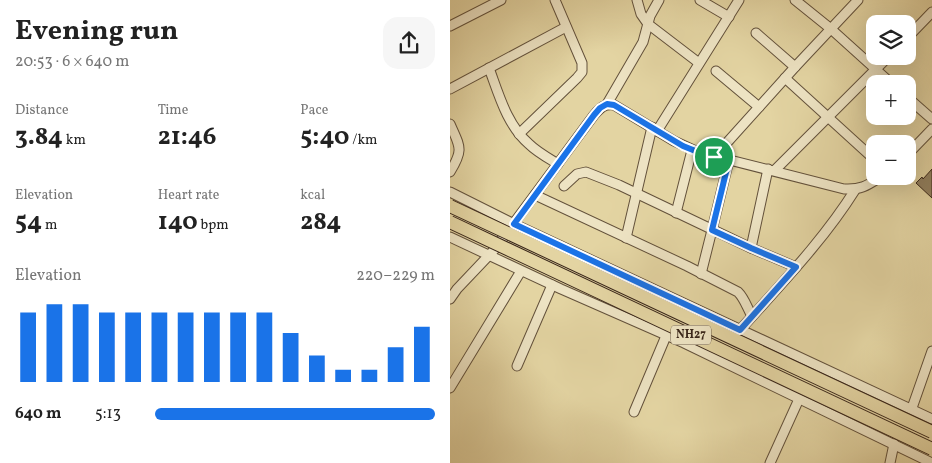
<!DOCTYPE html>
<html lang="en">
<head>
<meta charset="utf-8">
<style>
	body { margin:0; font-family:Vollkorn,serif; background:#f6f6f6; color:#222; height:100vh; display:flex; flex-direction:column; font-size:19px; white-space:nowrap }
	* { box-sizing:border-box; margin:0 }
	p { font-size:16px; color:#767676 }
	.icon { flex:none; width:28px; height:28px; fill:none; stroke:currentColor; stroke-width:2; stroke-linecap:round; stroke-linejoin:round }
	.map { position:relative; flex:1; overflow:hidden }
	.details { display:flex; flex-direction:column; background:#fff; width:450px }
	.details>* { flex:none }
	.fabs { position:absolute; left:416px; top:15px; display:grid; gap:10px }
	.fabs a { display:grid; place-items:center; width:50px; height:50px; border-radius:10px; background:#fff; box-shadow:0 5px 20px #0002; font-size:25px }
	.pin { position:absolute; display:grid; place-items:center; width:42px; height:42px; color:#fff; margin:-21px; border:2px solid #fff; border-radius:50%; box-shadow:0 1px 5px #0007 }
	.round { display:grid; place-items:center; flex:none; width:52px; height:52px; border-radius:15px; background:#f6f6f6 }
	.summary { display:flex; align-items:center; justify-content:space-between; height:85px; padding:0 15px }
	h1 { font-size:28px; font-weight:700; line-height:38px }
	.stats { display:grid; grid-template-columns:repeat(3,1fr); gap:8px; height:85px; padding:5px 15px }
	.stats div { display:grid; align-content:center }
	.stats b { font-size:25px; font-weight:700 }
	.stats small { font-size:14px; font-weight:400 }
	.stats p { font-size:14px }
	.chart { height:140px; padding:10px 15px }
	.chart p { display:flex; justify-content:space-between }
	.chart svg { width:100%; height:90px; margin-top:5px; stroke:#1a73e8; stroke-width:6 }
	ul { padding:0 15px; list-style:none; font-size:16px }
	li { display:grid; grid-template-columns:80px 60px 1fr; align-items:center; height:38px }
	li i { height:12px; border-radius:6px; background:#1a73e8 }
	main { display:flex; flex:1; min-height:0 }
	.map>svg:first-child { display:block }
	.building { fill:#918060; stroke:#382519 }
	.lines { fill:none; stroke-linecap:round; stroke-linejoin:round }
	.minor-casing { stroke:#63513b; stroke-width:11 }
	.minor { stroke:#ede3c3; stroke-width:9 }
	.highway-bridge-casing { stroke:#382519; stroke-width:14; stroke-linecap:butt }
	.highway-bridge { stroke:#e3d4a2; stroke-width:12 }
	.route-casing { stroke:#fff; stroke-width:10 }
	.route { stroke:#1a73e8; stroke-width:6 }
	.labels { text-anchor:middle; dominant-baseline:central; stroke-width:4.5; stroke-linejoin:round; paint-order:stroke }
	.shield { fill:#ede3c3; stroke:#6e5e4c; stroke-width:1 }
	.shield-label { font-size:12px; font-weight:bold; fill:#382519 }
</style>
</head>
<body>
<main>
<section class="details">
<div class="summary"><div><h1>Evening run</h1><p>20:53 · 6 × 640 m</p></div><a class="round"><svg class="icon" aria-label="share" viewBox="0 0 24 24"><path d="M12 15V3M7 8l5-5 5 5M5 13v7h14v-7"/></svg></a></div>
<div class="stats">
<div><p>Distance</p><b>3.84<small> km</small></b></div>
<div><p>Time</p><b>21:46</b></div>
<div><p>Pace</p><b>5:40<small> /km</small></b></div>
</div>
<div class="stats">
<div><p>Elevation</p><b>54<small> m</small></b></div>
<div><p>Heart rate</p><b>140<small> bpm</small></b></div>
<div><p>kcal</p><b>284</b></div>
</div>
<div class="chart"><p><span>Elevation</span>220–229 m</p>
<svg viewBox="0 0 160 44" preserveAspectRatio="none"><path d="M5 44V10M15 44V6M25 44V6M35 44V10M45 44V10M55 44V10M65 44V10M75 44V10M85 44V10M95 44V10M105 44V20M115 44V31M125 44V38M135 44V38M145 44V27M155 44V17"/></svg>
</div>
<ul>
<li><b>640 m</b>5:13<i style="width:100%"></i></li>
</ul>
</section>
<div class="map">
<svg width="482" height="463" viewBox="0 0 482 463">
	<rect width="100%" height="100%" fill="#e3d4a2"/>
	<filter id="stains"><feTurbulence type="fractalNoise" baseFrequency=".004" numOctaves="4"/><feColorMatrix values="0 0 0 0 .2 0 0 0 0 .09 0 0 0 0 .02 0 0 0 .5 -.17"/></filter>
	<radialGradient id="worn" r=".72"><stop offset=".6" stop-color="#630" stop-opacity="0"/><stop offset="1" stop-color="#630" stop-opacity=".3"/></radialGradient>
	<polygon class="building" points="482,169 482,198 466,183 472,177 473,179"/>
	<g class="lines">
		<defs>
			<g id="minor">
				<polyline points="187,0 191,14 198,24 249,63"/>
				<polyline points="250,0 279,17"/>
				<polyline points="345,0 381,29 442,84"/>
				<polyline points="0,26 51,0"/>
				<polyline points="306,33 345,67"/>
				<polyline points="458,37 482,12"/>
				<path d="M39,68C49,95 57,125 79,144C87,152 98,158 108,164"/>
				<polyline points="266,71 309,107"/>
				<polyline points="335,78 425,160"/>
				<polyline points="0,89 116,27"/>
				<polyline points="458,98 482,119"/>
				<polyline points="157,104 193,42 200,16 209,0"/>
				<path d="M0,124C10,147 14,149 0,172"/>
				<polyline points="207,131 289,0"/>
				<polyline points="69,134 127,78 132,72 132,63 105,0"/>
				<polyline points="458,154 482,129"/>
				<polyline points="264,157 345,67 408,0"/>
				<polyline points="325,170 439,56"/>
				<polyline points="114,186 127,174 136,172 169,185 301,248 346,267"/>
				<polyline points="0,192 64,224 482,419"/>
				<path d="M85,195L237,266L288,292C295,299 297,308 302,316"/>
				<polyline points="226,213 242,150"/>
				<polyline points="0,237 111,289 234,343 482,463"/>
				<polyline points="176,238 202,127"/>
				<polyline points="301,248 318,169"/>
				<polyline points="251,274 262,230 279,160"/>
				<path d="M0,299L7,289L44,250L144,115C151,107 154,104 164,105L224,141L248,152L394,189C412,190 418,185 432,176"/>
				<path d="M290,330C330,285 373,241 405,190"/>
				<polyline points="67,366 102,285"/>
				<polyline points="0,388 71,271"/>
				<polyline points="462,408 482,351"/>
				<polyline points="184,412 216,336"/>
				<polyline points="320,463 349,399"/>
				<polyline points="440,463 444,444"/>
			</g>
		</defs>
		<use href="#minor" class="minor-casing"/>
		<use href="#minor" class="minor"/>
		<defs>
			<g id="highway-bridge">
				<polyline points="0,206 482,432"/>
				<polyline points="0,222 482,449"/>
			</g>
		</defs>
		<use href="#highway-bridge" class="highway-bridge-casing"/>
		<use href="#highway-bridge" class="highway-bridge"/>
	</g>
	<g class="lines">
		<defs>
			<polygon id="route" points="157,104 164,105 233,146 248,152 279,160 262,230 301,248 346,267 290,330 64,224 144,115 150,108"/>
		</defs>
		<use href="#route" class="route-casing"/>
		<use href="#route" class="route"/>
	</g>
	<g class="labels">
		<rect class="shield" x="221" y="325.5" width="40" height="19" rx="4"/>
		<g class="shield-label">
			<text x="241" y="335">NH27</text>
		</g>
	</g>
	<rect width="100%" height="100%" filter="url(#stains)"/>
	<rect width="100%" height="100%" fill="url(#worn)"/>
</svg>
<div class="fabs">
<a><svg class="icon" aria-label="layers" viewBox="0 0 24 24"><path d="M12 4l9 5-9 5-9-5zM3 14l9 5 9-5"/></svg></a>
<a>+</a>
<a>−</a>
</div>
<div class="pin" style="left:264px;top:157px;background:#1e9e55"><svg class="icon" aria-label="arrive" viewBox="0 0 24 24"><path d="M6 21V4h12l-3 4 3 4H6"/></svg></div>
</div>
</main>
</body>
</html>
